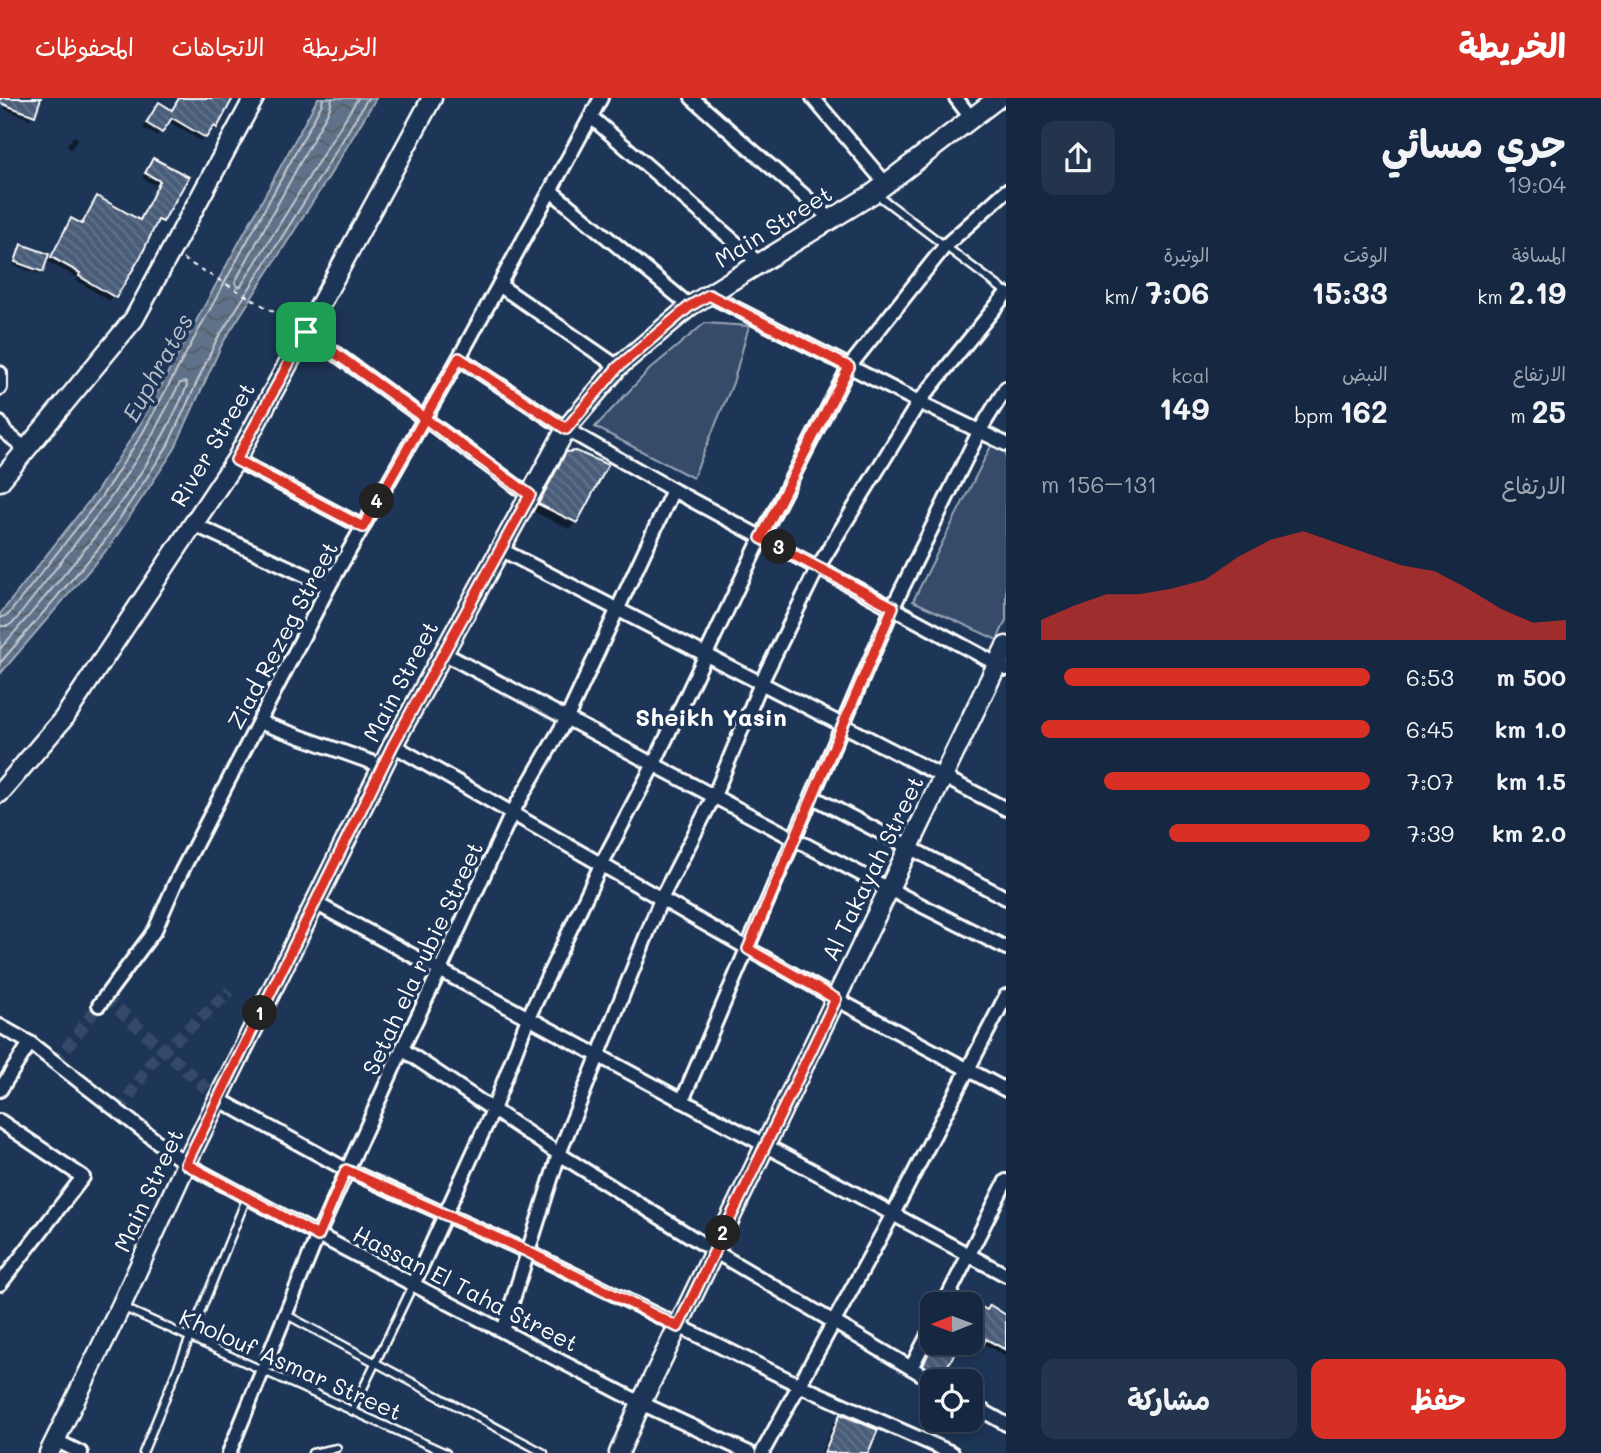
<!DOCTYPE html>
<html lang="ar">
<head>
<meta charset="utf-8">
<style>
	body { margin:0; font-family:Mali,"Playpen Sans Arabic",sans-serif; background:#23344c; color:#f1f3f6; direction:rtl; height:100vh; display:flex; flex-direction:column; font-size:26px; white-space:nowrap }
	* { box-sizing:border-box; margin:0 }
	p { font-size:23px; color:#9ea6b1 }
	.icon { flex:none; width:38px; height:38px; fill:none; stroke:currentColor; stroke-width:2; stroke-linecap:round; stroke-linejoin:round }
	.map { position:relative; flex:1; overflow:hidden; direction:ltr }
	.drawer { display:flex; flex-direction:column; background:#162841; width:595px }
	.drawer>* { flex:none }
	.needle { width:46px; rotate:269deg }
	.fabs { position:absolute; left:920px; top:1194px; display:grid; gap:14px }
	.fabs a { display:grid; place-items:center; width:63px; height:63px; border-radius:14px; background:#162841; box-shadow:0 4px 10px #0003,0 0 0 2px #35445a; font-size:35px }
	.pin { position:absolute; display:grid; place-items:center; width:60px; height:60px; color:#fff; margin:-30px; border-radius:14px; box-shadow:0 4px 10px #0006 }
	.km { position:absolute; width:35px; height:35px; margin:-18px; border-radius:50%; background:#222; color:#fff; font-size:19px; line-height:35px; text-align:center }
	.round { display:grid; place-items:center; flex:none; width:74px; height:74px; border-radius:14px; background:#23344c }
	.overview { display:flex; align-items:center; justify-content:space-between; height:119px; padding:0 35px }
	h1 { font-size:38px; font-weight:700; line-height:52px }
	.metrics { display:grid; grid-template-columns:repeat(3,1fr); gap:10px; height:119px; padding:7px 35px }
	.metrics div { display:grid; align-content:center }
	.metrics b { font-size:30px; font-weight:700 }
	.metrics small { font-size:19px; font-weight:400 }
	.metrics p { font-size:19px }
	.chart { height:196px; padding:14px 35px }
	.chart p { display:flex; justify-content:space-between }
	.chart svg { width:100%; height:126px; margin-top:7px; fill:#d93025; opacity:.7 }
	.primary-button { display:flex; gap:14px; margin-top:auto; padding:14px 35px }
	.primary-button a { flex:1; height:80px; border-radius:14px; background:#d93025; color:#fff; font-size:28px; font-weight:700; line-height:80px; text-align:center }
	.primary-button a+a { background:#23344c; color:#f1f3f6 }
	ul { padding:0 35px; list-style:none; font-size:23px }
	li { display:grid; grid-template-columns:112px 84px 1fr; align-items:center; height:52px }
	li i { height:18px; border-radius:9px; background:#d93025 }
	header { display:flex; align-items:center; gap:42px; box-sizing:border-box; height:98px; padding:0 35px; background:#d93025; color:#fff }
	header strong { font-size:33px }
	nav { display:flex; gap:38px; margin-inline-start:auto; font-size:24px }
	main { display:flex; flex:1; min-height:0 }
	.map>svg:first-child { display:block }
	.green { fill:#364b69; stroke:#9aa5b4; stroke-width:2 }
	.water { fill:url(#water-waves); stroke:#a0aab8; stroke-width:2 }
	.shadow { fill:#0007 }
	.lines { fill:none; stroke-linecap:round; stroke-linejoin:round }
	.shore { stroke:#c0c7d0; stroke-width:2 }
	.building { fill:url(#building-back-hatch); stroke:#fff; stroke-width:2 }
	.street-tunnel { stroke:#344968; stroke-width:12; stroke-dasharray:12 6; stroke-linecap:butt }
	.lane-casing { stroke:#fff; stroke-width:11 }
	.street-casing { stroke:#fff; stroke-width:18 }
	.secondary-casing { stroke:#fff; stroke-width:23 }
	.path { stroke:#fff; stroke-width:2; stroke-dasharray:5 5; stroke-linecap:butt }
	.lane { stroke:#1d3557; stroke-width:6 }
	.street { stroke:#1d3557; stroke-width:12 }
	.secondary { stroke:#1d3557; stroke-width:18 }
	.route-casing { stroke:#fff; stroke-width:14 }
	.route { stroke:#d93025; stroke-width:9 }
	.labels { text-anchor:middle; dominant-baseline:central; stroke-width:7; stroke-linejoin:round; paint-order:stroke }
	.street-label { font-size:23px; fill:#fff; stroke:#1d3557 }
	.water-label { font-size:24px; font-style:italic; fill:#b8c0ca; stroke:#1d3557 }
	.neighbourhood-label { font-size:24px; font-weight:bold; fill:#fff; stroke:#1d3557 }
</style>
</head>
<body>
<header>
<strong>الخريطة</strong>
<nav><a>الخريطة</a><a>الاتجاهات</a><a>المحفوظات</a></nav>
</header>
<main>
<section class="drawer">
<div class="overview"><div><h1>جري مسائي</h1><p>19:04</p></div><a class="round"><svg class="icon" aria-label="share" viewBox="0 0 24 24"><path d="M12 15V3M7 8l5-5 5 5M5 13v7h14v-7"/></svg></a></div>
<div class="metrics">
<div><p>المسافة</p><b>2.19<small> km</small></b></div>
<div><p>الوقت</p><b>15:33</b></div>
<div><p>الوتيرة</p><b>7:06<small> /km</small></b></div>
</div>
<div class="metrics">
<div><p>الارتفاع</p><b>25<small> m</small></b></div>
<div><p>النبض</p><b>162<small> bpm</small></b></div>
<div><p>kcal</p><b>149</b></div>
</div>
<div class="chart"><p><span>الارتفاع</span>131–156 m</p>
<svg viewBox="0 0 160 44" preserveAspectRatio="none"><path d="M0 44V37L10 32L20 28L30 28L40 26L50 23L60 15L70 9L80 6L90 10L100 14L110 18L120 20L130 26L140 33L150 38L160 37V44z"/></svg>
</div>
<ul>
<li><b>500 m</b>6:53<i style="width:93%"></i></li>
<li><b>1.0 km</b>6:45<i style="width:100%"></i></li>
<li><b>1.5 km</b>7:07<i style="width:81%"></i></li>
<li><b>2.0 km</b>7:39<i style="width:61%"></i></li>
</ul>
<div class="primary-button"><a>حفظ</a><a>مشاركة</a></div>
</section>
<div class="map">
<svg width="1006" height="1355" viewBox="0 0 1006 1355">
	<defs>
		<pattern id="water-waves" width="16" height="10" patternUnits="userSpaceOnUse" patternTransform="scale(1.75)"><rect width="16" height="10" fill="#617289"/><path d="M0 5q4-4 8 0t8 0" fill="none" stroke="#555d67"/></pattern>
		<pattern id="building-back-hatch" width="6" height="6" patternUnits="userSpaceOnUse" patternTransform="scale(1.75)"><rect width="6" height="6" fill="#4a5d79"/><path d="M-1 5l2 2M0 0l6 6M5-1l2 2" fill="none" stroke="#65758d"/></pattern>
	</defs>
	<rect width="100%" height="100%" fill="#1d3557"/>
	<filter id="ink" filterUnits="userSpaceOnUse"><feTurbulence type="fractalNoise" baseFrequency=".0143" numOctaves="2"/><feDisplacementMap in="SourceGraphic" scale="14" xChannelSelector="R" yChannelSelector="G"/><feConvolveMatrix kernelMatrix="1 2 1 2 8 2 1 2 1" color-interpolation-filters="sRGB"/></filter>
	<g filter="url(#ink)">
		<g class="green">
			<polygon points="705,225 749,228 733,285 693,380 595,329 650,271"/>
			<polygon points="993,344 1006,351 1006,522 997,542 913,503"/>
		</g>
		<polygon class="water" points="318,0 376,0 333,72 222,246 174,352 110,448 0,576 0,516 97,393 136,333"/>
		<g class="shadow">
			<polygon points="8,0 41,0 30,21 4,11"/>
			<polygon points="178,0 231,0 216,28 212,32 210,31 201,43 168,23 157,38 143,30 156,10 171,14"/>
			<polygon points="74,38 78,41 71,51 66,48"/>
			<polygon points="153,62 186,80 161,123 157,127 154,126 110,203 76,182 78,180 48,164 67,126 71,122 81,127 97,100 138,124 157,88 142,80"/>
			<polygon points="22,148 41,173 39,176 13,167"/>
			<polygon points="567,356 576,424 569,431 533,413 560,363"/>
			<polygon points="959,1199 986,1213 1006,1218 1006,1258 982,1245 978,1250 968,1244 971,1244 971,1206 953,1206"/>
			<polygon points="933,1244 959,1244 936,1281 920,1271"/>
			<polygon points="841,1318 866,1355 821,1355 834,1324"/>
		</g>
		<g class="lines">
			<g class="shore">
				<polyline points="332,0 330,10 235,184 237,189 241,188 358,0"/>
				<polyline points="0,520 8,517 102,398 142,336 322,6 323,0"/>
				<path d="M0,528H8L15,523L109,402L150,341L180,285L186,284L187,288C145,389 70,470 0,551"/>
				<polyline points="0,565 104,444 167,349 216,243 327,68 368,0"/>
			</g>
		</g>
		<g class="building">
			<polygon points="0,0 41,0 35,18 0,5"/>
			<polygon points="179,0 233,0 217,30 214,28 206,40 172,20 162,35 146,25 159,4 172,12"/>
			<polygon points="153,60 189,79 163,124 158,122 141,158 116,200 79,178 80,175 51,159 71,120 82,126 97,98 140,122 160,83 145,75"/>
			<polygon points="21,146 49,156 43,174 15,164"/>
			<polygon points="576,353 608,367 577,425 538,406 566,354"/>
			<polygon points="958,1197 987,1212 990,1207 1006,1217 1006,1252 986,1241 983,1247 971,1240 971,1206 954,1206"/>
			<polygon points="934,1244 961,1244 942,1278 923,1267"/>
			<polygon points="840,1316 878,1332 868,1355 824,1355"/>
		</g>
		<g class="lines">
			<g class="street-tunnel">
				<polyline points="105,899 218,1001"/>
				<polyline points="55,965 99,907"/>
				<polyline points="119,1014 151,964 230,893"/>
			</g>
			<defs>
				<g id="lane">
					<polyline points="876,96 1006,194"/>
					<polyline points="122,1209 446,1355"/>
					<polyline points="285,1216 544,1355"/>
					<polyline points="352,1313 413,1187"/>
					<polyline points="143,1355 247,1099"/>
					<polyline points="312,1355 337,1350"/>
				</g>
				<g id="street">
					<polyline points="692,0 832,122"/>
					<polyline points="813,0 886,86"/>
					<polyline points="956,0 971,20"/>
					<polyline points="591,19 760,166"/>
					<polyline points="551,93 690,208"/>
					<polyline points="499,187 618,269"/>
					<polyline points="709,197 919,304 1006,346"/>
					<polyline points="306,234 530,398"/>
					<polyline points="459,260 566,331 673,392 1006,571"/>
					<polyline points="0,275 0,290"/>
					<polyline points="0,325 5,334 26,351"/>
					<polyline points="236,362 363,429"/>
					<polyline points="193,426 329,488"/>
					<polyline points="500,451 1006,711"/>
					<polyline points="443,555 889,791 1006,850"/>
					<polyline points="259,624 382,668"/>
					<polyline points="393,647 836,901 1006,992"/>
					<polyline points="813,699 1006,800"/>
					<polyline points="315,805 1006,1177"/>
					<polyline points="99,907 155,832 174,788 329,488 459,260 601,0"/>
					<polyline points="0,928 30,945 186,1066 318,1137 641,1305 749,1355"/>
					<polyline points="402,951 559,1056 714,1153 933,1283"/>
					<polyline points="0,992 30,945"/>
					<polyline points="218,1001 347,1072 526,1153 799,1287 952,1355"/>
					<polyline points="682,1003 893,509 980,332 1006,290"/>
					<polyline points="0,1023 83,1079 0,1186"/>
					<polyline points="413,1187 493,1012 528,920 601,767 654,666 761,440 849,269 945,148 1006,93"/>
					<polyline points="944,1206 1006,1083"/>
					<polyline points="503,1233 559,1056 661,801 714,698 761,585 818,469 919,304 1006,196"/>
					<polyline points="911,1270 933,1227"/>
					<polyline points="971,1306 1006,1326"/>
					<polyline points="55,1342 81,1355"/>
					<polyline points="229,1355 318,1137 402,951 440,872 512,715 567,620 673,392"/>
					<polyline points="762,1355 893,1116 1006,898"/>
				</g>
				<g id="secondary">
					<polyline points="0,383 134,221 254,0"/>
					<polyline points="0,695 64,620 236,362 432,0"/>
					<polyline points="49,1355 121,1208 186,1066 393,647 566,331 618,269 690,208 874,95 998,0"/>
					<polyline points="619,1355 641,1305 1006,548"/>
				</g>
			</defs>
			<use href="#lane" class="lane-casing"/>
			<use href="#street" class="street-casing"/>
			<use href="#secondary" class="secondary-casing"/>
			<polyline class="path" points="183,161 293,225"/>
			<use href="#lane" class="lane"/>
			<use href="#street" class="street"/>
			<use href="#secondary" class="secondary"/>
		</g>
	</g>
	<g class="lines" filter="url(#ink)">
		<defs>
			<path id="route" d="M306,234L530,397L393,647L186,1066L318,1138L346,1072L526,1153L678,1229L836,901L748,851L893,509L761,440L849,269L709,197L690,208L618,269L566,331L459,260C427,316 395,373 363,429L236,362L306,234"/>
		</defs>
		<use href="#route" class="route-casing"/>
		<use href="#route" class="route"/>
	</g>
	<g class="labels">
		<g class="street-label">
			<text transform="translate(773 128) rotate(-32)">Main Street</text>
			<text transform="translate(212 346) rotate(-59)">River Street</text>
			<text transform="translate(282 537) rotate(-62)">Ziad Rezeg Street</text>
			<text transform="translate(400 583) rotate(-62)">Main Street</text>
			<text transform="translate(872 770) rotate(-64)">Al Takayah Street</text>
			<text transform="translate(422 860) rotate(-65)">Setah ela rubie Street</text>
			<text transform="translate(148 1092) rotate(-65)">Main Street</text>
			<text transform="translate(466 1190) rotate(27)">Hassan El Taha Street</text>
			<text transform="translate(291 1266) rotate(24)">Kholouf Asmar Street</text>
		</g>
		<g class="water-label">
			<text transform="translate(157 269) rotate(-61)">Euphrates</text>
		</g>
		<g class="neighbourhood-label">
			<text x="711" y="618">Sheikh Yasin</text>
		</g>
	</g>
</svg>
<div class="fabs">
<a><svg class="needle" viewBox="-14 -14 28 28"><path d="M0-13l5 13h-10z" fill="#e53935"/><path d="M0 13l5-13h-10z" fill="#9ea6b1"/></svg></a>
<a><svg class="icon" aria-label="locate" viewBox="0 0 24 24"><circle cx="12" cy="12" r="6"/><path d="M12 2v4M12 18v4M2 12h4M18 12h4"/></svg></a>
</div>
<div class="pin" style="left:306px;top:234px;background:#1e9e55"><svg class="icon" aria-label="arrive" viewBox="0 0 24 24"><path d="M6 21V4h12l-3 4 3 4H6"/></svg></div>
<b class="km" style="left:260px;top:915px">1</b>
<b class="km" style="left:723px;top:1135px">2</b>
<b class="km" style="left:779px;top:449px">3</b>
<b class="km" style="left:377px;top:403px">4</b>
</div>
</main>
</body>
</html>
